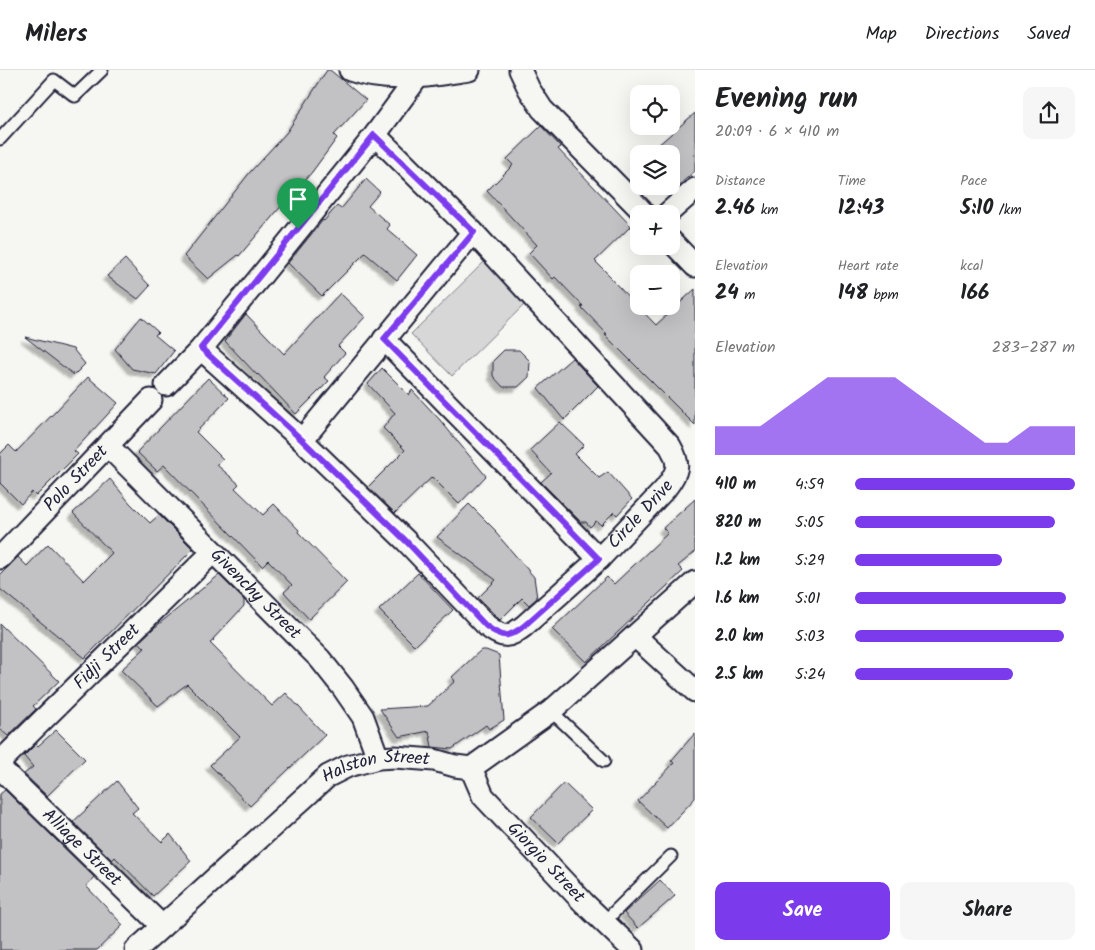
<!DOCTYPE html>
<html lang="en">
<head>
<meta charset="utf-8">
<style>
	body { margin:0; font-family:Kalam,sans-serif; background:#f6f6f6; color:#202124; height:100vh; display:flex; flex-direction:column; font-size:19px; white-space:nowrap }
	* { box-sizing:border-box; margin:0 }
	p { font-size:16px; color:#757577 }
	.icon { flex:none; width:28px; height:28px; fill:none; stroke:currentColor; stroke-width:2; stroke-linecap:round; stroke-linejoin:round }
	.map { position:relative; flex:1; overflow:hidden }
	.sheet { display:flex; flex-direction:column; background:#fff; width:400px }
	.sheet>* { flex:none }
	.fabs { position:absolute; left:630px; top:15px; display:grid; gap:10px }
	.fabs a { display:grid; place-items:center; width:50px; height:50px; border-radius:10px; background:#fff; box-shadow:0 5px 20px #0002; font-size:25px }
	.pin { position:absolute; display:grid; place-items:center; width:42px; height:42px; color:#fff; margin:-51px -21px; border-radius:50% 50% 50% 0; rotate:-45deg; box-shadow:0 0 5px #0007 }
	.pin .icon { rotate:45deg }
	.round { display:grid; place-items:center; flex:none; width:52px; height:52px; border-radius:10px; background:#f6f6f6 }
	.summary { display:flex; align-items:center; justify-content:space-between; height:85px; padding:0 20px }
	h1 { font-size:28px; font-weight:600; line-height:38px }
	.stats { display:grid; grid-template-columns:repeat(3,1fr); gap:8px; height:85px; padding:5px 20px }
	.stats div { display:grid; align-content:center }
	.stats b { font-size:21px; font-weight:600 }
	.stats small { font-size:14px; font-weight:400 }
	.stats p { font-size:14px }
	.chart { height:140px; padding:10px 20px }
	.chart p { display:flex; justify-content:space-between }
	.chart svg { width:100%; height:90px; margin-top:5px; fill:#7c3aed; opacity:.7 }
	.action { display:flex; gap:10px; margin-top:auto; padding:10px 20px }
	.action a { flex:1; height:58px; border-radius:10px; background:#7c3aed; color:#fff; font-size:20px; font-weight:600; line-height:58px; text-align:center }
	.action a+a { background:#f6f6f6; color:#202124 }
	ul { padding:0 20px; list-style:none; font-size:16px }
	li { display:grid; grid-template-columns:80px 60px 1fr; align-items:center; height:38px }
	li i { height:12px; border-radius:6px; background:#7c3aed }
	header { display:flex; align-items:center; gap:30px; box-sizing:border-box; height:70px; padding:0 25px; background:#fff; border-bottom:1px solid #e0e0e0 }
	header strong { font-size:24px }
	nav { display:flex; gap:28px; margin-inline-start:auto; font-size:18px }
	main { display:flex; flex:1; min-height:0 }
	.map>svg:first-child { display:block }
	.green { fill:#d7d7d7; stroke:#7c7c89 }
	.building { fill:#c2c2c4; stroke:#22223b; filter:url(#shadow) }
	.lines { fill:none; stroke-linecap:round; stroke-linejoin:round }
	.service-casing { stroke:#22223b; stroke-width:15 }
	.minor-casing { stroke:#22223b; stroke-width:25 }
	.service { stroke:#f6f6f2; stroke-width:11 }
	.minor { stroke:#f6f6f2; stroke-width:21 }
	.route-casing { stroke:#fff; stroke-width:10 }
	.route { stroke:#7c3aed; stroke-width:6 }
	.labels { text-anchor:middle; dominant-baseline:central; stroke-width:4.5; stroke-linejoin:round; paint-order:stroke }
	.street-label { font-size:18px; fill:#22223b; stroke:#f6f6f2 }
</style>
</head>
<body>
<header>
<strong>Milers</strong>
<nav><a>Map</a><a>Directions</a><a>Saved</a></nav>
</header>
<main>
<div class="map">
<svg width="695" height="880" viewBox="0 0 695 880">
	<defs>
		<filter id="shadow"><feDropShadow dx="-4.5" dy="4.5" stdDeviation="1" flood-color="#0004"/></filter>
	</defs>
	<rect width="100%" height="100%" fill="#f6f6f2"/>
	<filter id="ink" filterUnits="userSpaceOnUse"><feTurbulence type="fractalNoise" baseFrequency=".02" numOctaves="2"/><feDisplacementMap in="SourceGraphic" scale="10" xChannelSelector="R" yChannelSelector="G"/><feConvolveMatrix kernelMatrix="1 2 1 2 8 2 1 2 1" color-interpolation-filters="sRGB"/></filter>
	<g filter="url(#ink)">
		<polygon class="green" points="487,189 528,231 452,306 411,264"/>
		<g class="building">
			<polygon points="327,0 330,0 366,30 334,65 337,68 312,102 290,127 289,127 239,186 238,185 208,209 184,186 251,101 287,62"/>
			<polygon points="695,43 695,101 671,122 671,84 648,84"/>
			<polygon points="541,56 561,77 558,79 631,156 595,191 611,207 610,208 656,255 695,219 695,355 605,265 607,264 581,237 583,236 555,207 553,209 529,183 537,175 487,121 513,95 507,89"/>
			<polygon points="366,109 380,122 368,136 390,155 387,159 417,185 397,210 365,183 322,226 288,193 323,150 324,151 337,136 341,139"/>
			<polygon points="125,189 150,216 138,229 107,206"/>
			<polygon points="340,223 365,247 338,276 345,283 324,307 329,311 296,344 258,304 257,305 225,271 246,244 284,284"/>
			<polygon points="141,247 158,262 155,265 174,281 156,304 132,299 115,279"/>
			<polygon points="25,267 73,279 85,294 74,305"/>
			<polygon points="504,280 519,280 530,291 529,307 518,317 503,317 493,306 493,291"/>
			<polygon points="572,288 598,316 564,350 538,318"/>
			<polygon points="382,298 409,325 412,320 440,350 486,406 459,434 432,407 395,443 368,417 405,380 383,358 395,343 368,314"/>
			<polygon points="88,307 118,333 74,381 78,384 36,426 32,422 21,434 0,413 0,384 9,375 16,382 57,340"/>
			<polygon points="208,308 229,328 196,362 223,389 217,395 239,414 235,418 263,445 274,434 299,460 298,462 347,512 309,549 284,522 292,515 268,490 262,496 164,395 157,401 137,382"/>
			<polygon points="560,352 584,375 575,384 599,408 608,402 632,429 617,445 614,442 601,455 596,451 590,457 586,452 581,452 541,412 551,403 530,380"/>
			<polygon points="110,409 130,433 150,453 159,445 193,479 85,588 0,519 0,505 18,487 27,496 48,474 84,511 112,483 73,443"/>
			<polygon points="695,429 695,482 678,496 683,501 586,592 552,559 607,507 614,514 668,463 663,458"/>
			<polygon points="469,434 496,461 495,462 534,507 537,528 529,535 522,528 500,550 478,528 496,510 437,467"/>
			<polygon points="418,503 453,540 415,576 379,540"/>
			<polygon points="219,505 244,530 244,536 213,569 214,570 210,573 272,636 286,623 325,665 250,736 210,695 240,667 187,614 158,636 121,600 145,578 139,572 154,558"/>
			<polygon points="0,554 59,611 33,636 36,639 8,666 0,659"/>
			<polygon points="481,580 486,580 499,585 504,650 489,659 486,655 452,679 432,677 429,661 399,667 380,639 428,636 455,611 452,607"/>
			<polygon points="56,660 85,689 47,726 24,704 33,697 24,686 36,674 38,676"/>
			<polygon points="695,663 695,728 667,758 638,731 674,693 671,691"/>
			<polygon points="117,711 138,738 132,743 162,772 170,764 191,791 153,826 115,787 112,790 73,752"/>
			<polygon points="564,713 592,740 558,773 531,747"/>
			<polygon points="5,720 94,807 86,816 123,855 97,880 0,880 0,724"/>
			<polygon points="660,810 675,826 638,858 624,843"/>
		</g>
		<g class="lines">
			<defs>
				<g id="service">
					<polyline points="0,69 54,10 75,26 102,0"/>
					<polyline points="551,641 604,691"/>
					<polyline points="604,852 671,786"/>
				</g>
				<g id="minor">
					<path d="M350,0C390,14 429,6 469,0"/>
					<polyline points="520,0 529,19 542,39 645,144"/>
					<polyline points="667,144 695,119"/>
					<polyline points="671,171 695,196"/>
					<polyline points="384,269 599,489"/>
					<path id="s1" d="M201,279L302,370L406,471L487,556C503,568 507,569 524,556L599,489L665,419C678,402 681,395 670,376L473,162L375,65"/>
					<polyline points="166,315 201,279 261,206 375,65 417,8"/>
					<polyline points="302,370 473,162"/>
					<path id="s2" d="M108,376L320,589L343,618L363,647L378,688"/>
					<path id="s3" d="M0,488L151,330"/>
					<polyline points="635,566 695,621"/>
					<path id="s4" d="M0,692L213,482"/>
					<path id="s5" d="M0,698L162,856"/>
					<path id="s6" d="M471,698L483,726L584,833L633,880"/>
					<path id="s7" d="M136,880L328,706L348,696L378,688L395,687L434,690L455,696L471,698L551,641L695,512"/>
				</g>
			</defs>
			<use href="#service" class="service-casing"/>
			<use href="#minor" class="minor-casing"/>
			<use href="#service" class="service"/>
			<use href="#minor" class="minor"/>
		</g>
	</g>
	<g class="lines" filter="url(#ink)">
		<defs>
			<path id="route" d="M374,65L474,162L384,269L599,489L524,556C507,569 503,568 486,556L406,471L302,370L201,278Z"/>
		</defs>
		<use href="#route" class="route-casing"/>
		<use href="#route" class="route"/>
	</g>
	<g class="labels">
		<g class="street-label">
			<text stroke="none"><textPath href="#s3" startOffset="110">Polo Street</textPath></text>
			<text stroke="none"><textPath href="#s1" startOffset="602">Circle Drive</textPath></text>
			<text stroke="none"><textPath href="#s2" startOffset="209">Givenchy Street</textPath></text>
			<text stroke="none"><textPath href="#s4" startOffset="150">Fidji Street</textPath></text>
			<text stroke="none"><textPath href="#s7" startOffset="309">Halston Street</textPath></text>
			<text stroke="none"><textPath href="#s5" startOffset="114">Alliage Street</textPath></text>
			<text stroke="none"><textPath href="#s6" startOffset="122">Giorgio Street</textPath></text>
		</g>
	</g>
</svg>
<div class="fabs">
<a><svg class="icon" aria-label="locate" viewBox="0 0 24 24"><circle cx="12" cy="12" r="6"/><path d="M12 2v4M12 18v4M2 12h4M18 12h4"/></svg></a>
<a><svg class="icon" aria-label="layers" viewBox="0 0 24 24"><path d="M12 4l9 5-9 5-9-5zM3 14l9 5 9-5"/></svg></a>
<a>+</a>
<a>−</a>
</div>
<div class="pin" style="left:298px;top:159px;background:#1e9e55"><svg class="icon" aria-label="arrive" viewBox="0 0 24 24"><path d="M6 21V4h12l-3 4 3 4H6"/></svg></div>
</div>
<section class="sheet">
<div class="summary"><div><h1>Evening run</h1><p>20:09 · 6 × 410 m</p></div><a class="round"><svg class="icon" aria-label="share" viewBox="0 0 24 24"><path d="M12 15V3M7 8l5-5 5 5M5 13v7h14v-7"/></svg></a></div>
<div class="stats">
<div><p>Distance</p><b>2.46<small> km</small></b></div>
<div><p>Time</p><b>12:43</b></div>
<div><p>Pace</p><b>5:10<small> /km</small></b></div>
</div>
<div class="stats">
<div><p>Elevation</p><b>24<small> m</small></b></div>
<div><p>Heart rate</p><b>148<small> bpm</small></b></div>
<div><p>kcal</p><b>166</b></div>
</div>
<div class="chart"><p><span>Elevation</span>283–287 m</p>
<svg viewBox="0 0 160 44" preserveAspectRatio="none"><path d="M0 44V30L10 30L20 30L30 22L40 14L50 6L60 6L70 6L80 6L90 14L100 22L110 30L120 38L130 38L140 30L150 30L160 30V44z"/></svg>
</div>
<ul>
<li><b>410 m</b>4:59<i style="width:100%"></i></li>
<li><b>820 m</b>5:05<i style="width:91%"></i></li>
<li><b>1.2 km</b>5:29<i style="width:67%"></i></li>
<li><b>1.6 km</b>5:01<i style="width:96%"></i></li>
<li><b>2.0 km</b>5:03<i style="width:95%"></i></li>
<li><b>2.5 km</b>5:24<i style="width:72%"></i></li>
</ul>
<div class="action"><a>Save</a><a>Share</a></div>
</section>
</main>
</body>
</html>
